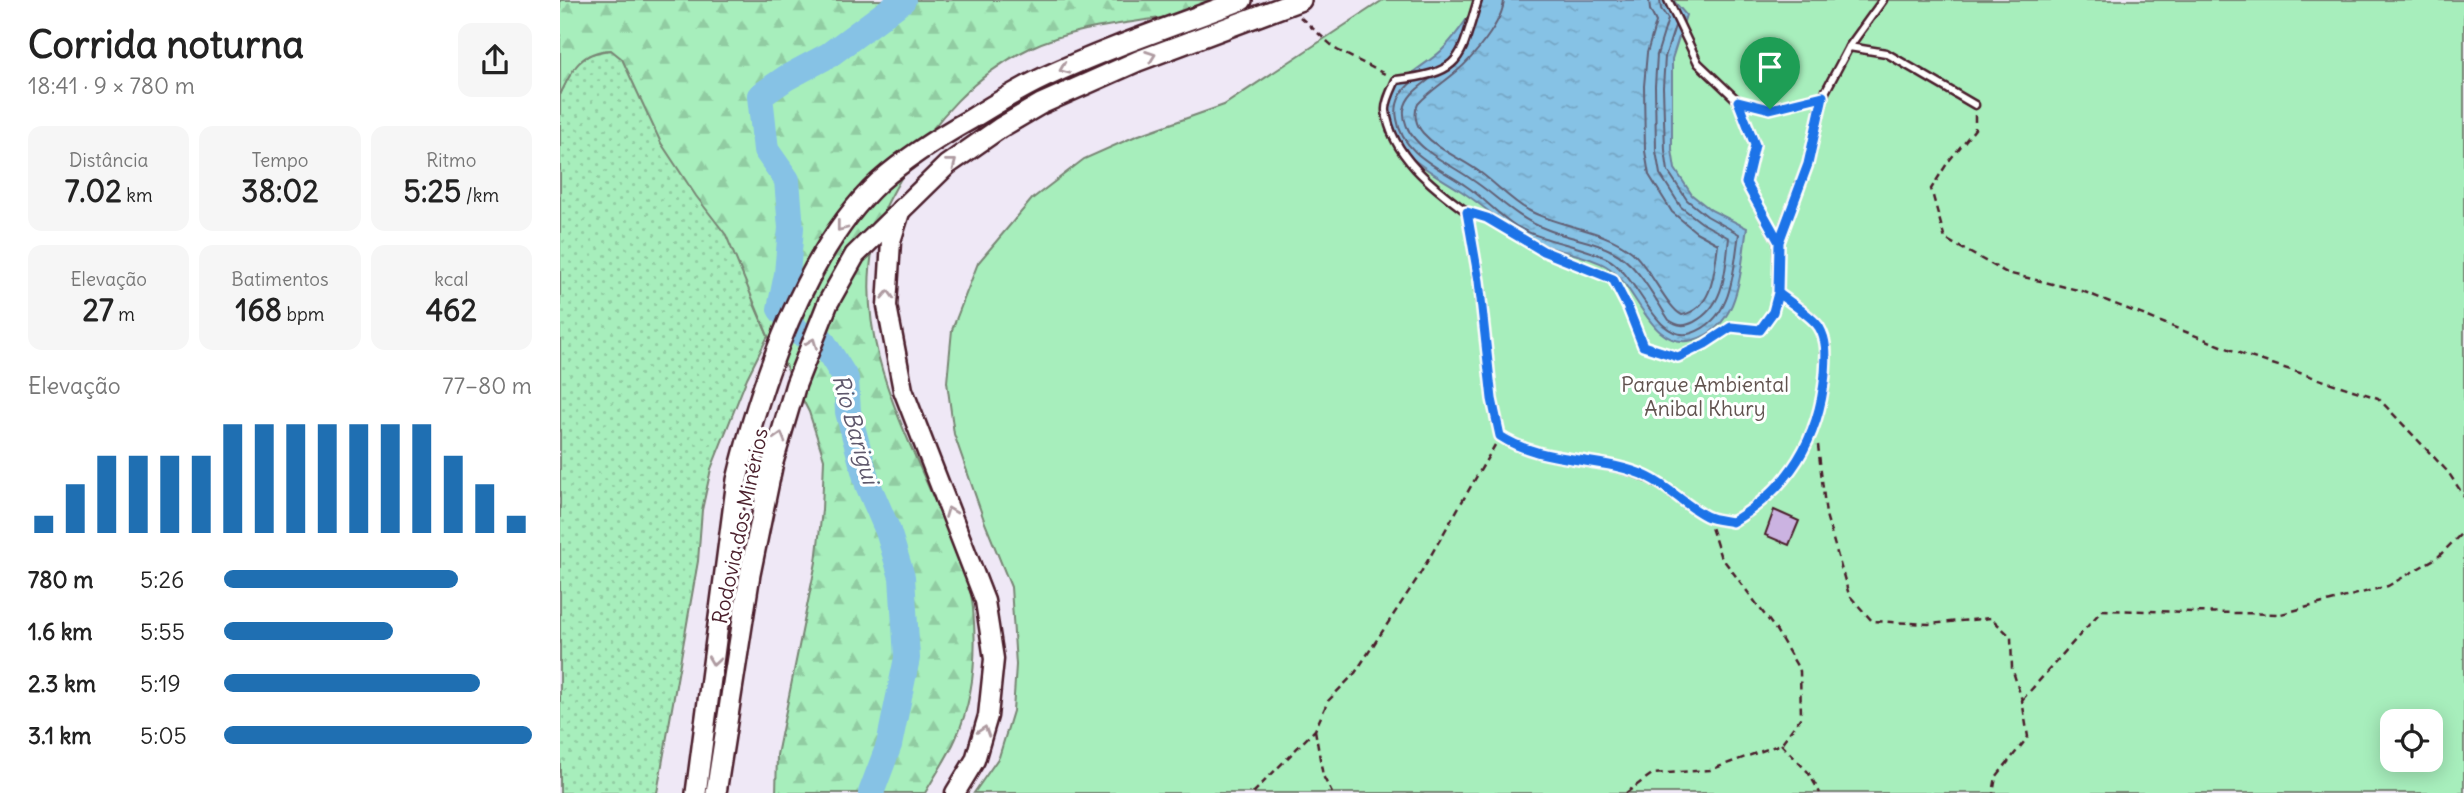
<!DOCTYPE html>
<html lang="pt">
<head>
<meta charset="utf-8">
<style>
	body { margin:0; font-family:Delius,sans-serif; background:#f6f6f6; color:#222; height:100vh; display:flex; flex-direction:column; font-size:26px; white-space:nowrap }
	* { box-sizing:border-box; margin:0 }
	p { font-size:23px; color:#767676 }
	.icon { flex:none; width:38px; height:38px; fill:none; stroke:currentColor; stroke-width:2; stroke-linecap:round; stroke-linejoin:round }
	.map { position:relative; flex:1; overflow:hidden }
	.panel { display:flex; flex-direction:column; background:#fff; width:560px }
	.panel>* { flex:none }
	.tools { position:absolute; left:1820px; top:709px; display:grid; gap:14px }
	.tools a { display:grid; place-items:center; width:63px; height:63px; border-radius:14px; background:#fff; box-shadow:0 4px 18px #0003; font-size:35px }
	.pin { position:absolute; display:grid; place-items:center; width:60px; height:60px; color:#fff; margin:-72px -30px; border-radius:50% 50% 50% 0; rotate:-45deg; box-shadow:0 0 7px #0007 }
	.pin .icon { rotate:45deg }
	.round { display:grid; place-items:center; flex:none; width:74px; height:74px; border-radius:14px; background:#f6f6f6 }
	.head { display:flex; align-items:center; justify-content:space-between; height:119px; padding:0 28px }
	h1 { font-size:38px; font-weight:700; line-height:52px }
	.metrics { display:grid; grid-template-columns:repeat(3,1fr); gap:10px; height:119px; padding:7px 28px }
	.metrics div { display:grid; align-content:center; border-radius:14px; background:#f6f6f6; text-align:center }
	.metrics b { font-size:30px; font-weight:700 }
	.metrics small { font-size:19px; font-weight:400 }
	.metrics p { font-size:19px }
	.chart { height:196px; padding:14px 28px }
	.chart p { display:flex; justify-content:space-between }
	.chart svg { width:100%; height:126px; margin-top:7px; stroke:#1f6fb2; stroke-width:6 }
	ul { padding:0 28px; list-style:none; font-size:23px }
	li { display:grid; grid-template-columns:112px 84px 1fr; align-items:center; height:52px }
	li i { height:18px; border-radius:9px; background:#1f6fb2 }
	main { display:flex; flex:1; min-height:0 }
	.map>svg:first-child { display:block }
	.grass { fill:url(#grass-dots); stroke:#788674; stroke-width:2 }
	.forest { fill:url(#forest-firs); stroke:#788674; stroke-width:2 }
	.park { fill:#a7eebc; stroke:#788674; stroke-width:2; fill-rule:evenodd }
	.water { fill:url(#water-ripples); stroke:#6e819b; stroke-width:2 }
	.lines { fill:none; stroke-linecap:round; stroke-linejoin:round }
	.shore { stroke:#626075; stroke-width:2 }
	.river { stroke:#86c2e5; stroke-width:26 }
	.building { fill:#cbb3e1; stroke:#4a1f2b; stroke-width:2 }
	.service-casing { stroke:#4a1f2b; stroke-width:11 }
	.secondary-casing { stroke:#4a1f2b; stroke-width:23 }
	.primary-casing { stroke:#4a1f2b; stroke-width:24 }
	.path { stroke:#4a1f2b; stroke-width:2.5; stroke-dasharray:7 5; stroke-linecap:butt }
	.service { stroke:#fff; stroke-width:6 }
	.secondary { stroke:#fff; stroke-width:18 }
	.primary { stroke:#fff; stroke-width:19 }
	.oneway { stroke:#ae9aa0 }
	.route-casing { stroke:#fff; stroke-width:14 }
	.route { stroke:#1a73e8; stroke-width:9 }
	.labels { text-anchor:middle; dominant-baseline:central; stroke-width:6; stroke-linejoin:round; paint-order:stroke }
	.park-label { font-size:21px; fill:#61534f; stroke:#fff }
	.street-label { font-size:21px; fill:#4a1f2b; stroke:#fff }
	.water-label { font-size:23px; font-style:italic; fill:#5f586c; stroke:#fff }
</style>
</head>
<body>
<main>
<section class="panel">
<div class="head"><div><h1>Corrida noturna</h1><p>18:41 · 9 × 780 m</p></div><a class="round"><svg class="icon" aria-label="share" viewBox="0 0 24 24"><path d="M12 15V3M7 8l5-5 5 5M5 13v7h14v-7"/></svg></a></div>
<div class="metrics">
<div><p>Distância</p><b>7.02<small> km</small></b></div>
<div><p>Tempo</p><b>38:02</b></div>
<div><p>Ritmo</p><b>5:25<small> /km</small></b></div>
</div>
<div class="metrics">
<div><p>Elevação</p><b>27<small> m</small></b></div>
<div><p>Batimentos</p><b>168<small> bpm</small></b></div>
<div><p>kcal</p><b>462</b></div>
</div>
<div class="chart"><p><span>Elevação</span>77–80 m</p>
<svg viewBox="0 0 160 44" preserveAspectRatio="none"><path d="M5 44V38M15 44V27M25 44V17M35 44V17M45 44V17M55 44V17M65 44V6M75 44V6M85 44V6M95 44V6M105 44V6M115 44V6M125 44V6M135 44V17M145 44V27M155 44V38"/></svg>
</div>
<ul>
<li><b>780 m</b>5:26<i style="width:76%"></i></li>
<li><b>1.6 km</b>5:55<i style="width:55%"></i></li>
<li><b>2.3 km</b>5:19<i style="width:83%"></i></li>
<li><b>3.1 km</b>5:05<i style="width:100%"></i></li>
</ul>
</section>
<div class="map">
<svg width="1904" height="793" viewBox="0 0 1904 793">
	<defs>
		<pattern id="grass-dots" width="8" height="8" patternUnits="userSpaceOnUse" patternTransform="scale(1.75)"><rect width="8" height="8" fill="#a7eebc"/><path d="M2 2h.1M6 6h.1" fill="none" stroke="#91cca2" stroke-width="1.8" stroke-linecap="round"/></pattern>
		<pattern id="forest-firs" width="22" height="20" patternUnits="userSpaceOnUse" patternTransform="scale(1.75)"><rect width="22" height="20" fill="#a7eebc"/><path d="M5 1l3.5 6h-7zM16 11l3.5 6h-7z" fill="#91cca2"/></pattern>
		<pattern id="water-ripples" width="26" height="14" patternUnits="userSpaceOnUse" patternTransform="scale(1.75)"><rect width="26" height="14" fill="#86c2e5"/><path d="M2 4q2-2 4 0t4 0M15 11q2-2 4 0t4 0" fill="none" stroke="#75a6c5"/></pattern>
	</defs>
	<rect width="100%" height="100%" fill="#efe8f6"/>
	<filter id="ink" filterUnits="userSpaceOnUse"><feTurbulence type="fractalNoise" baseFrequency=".0143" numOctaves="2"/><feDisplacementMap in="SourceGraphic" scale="14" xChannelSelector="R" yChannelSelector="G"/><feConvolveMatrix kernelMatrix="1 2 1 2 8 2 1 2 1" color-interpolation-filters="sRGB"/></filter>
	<g filter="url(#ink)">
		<path class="grass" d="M55,50L72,61L178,225L194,304L208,336L187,378L151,469L142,510L138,561L97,793H0V95C13,65 21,51 55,50Z"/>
		<path class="forest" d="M0,0H676C661,4 646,10 630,13C578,23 519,25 470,48C416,74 373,120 344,173C334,191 323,209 317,230C289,329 342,424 380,513C393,543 410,575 413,608C417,651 414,698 396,738C388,757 375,775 365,793H216L217,755L256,562L262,510L264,459L249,412L216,347L208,336L166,235L136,196L101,143L62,59L51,50C21,51 12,69 0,95Z"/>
		<path class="park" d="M823,0H1904V793H414L439,757L453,711L456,665L451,587L425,523L394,434L387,382L392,330L418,263L472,199L524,159L576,136L664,105ZM1832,721H1871V760H1832Z"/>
		<path class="water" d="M919,0H1113L1126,15L1112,59V150L1115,169L1132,195L1151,210L1187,228C1180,268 1182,327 1133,340C1089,351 1078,285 1046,266C1026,254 1002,253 980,244C949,232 929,209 901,191C883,179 861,168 845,152C835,141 826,123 828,108C830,81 863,68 881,51C896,36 908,18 919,0Z"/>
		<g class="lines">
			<g class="shore">
				<path d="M944,0C943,22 913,58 896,72C883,83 869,92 858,104C853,114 856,125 863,133C879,151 903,159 921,173C937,185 951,200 968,210C1001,228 1042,228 1072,252C1089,266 1107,308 1122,315C1154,308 1154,271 1158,244L1136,232L1112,212L1089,175L1085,151L1084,86L1087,53L1096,22L1090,10L1089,0"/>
				<path d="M871,78C861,86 846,95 844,110C843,120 848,132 855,139C869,156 893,166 911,179C937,196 956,218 986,229C1007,238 1031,240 1052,251C1078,264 1093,296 1109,320C1118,326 1124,327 1134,322C1166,305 1165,270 1169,238L1142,223L1121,207L1100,174L1096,151L1095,86L1097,55L1108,19L1101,9L1100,0"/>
				<path d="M852,82C840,92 834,104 837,119C842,154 880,168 906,186C924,198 938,215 956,226C984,242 1017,244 1046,258C1079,274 1095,345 1132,333C1174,319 1173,269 1179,234L1147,216L1127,200L1108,171L1105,150L1103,87L1105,57L1115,26"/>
			</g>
			<polyline class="river" points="311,793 329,745 347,658 342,577 328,531 308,485 288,412 286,379 261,339 239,333 220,309 227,274 231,228 227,180 206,150 200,96 226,78 269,55 343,0"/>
		</g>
		<polygon class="building" points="1214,510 1239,521 1229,545 1205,535"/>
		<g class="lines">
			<defs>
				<g id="service">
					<path d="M918,0C899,59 905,72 836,80C832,89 825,102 826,111C831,155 874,188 907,212L919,281L932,399L940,436C984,465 1041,455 1088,478C1109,487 1126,506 1146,516C1154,520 1164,520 1172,522C1229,488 1259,440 1265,374C1266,358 1268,342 1259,327C1253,316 1228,301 1218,293V242L1248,164L1263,96L1289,47L1323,0"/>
					<polyline points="1108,0 1138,63 1178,101 1195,145 1186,183 1218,242"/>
					<polyline points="1289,47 1326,53 1415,105"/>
				</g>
				<polyline id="secondary" points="341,209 331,241 327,306 343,390 425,601 434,659 428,716 415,760 395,793"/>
				<g id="primary">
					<path d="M136,793L177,480C200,384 245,251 319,182C347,157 379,137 411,119C435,104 459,89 485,77C549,47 616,25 682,0"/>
					<polyline points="156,793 190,574 213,462 236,384 268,303 295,255 387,165 440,128 481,104 578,61 741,0"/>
				</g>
			</defs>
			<use href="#service" class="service-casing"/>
			<use href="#secondary" class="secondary-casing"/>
			<use href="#primary" class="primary-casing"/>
			<g class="path">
				<polyline points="740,17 777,50 827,75"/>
				<polyline points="1191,104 1210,109 1253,99"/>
				<polyline points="1415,115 1415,129 1388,162 1371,189 1385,239 1447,273 1522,291 1687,356 1818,398 1888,472 1904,496"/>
				<polyline points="917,215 948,230 983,251 1053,279 1068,308 1083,346 1118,357 1145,344 1171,327 1200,329 1214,311 1215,303"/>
				<polyline points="1258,445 1266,515 1289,595 1312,621 1369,624 1431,618 1451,637 1452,668 1462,700 1468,737 1436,777 1433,793"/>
				<polyline points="1462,700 1542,610 1721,614 1828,586 1878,557 1904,531"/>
				<polyline points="755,730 763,776 772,793"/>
				<polyline points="1221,744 1248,772 1260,793"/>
				<polyline points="693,793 755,730 768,701 795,673 857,579 935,445"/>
				<polyline points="1066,793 1092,774 1150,770 1221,744 1241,717 1240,671 1216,630 1160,555 1151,527"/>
			</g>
			<use href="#service" class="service"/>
			<use href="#secondary" class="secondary"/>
			<use href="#primary" class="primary"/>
		</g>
		<defs><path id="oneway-chevron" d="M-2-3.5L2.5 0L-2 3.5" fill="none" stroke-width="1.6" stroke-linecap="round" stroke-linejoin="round" transform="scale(1.75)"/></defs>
		<g class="oneway">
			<use href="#oneway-chevron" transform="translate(591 56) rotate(-20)"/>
			<use href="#oneway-chevron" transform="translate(504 69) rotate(157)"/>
			<use href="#oneway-chevron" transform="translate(392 163) rotate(-38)"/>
			<use href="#oneway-chevron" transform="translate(281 227) rotate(128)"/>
			<use href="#oneway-chevron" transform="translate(328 295) rotate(-87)"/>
			<use href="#oneway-chevron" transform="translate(252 343) rotate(-69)"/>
			<use href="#oneway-chevron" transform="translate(220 437) rotate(-74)"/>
			<use href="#oneway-chevron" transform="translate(390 512) rotate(-111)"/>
			<use href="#oneway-chevron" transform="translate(154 661) rotate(98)"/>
			<use href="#oneway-chevron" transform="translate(424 731) rotate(-72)"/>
		</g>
	</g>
	<g class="lines" filter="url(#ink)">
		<defs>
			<path id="route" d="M1210,109L1178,101L1195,145L1186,183L1219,242L1218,293L1213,312L1200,330L1171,327L1145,344L1118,357L1083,346L1068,308L1053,279L983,251L927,218L907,212L919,281L932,399L940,436C984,465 1041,455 1088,477C1109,487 1126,506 1146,516C1154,520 1164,520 1172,522C1229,488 1259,440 1265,374C1266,358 1268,342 1259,327C1252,316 1228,301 1218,293L1219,242L1248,164L1263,96L1210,109"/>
		</defs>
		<use href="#route" class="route-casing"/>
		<use href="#route" class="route"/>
	</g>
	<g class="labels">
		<g class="park-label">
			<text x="1145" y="384">Parque Ambiental<tspan x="1145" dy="24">Anibal Khury</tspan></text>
		</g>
		<g class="street-label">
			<text transform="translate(180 526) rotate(-78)">Rodovia dos Minérios</text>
		</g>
		<g class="water-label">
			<text transform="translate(296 429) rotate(74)">Rio Barigui</text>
		</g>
	</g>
</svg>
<div class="tools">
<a><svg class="icon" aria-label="locate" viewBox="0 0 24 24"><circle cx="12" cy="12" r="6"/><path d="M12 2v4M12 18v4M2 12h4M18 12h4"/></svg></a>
</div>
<div class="pin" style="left:1210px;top:109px;background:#1e9e55"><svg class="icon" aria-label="arrive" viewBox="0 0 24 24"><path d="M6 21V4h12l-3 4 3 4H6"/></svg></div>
</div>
</main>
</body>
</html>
